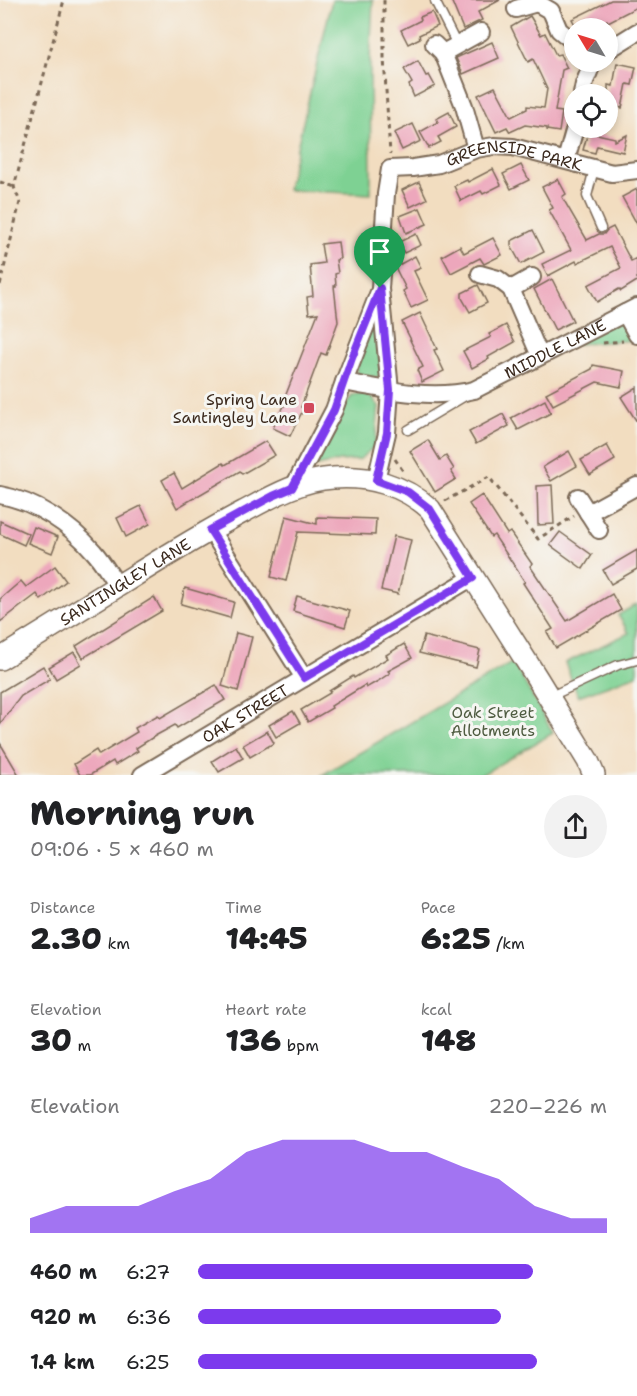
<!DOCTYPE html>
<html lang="en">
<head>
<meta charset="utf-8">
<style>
	body { margin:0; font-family:"Shantell Sans",sans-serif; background:#f2f2f2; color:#202124; height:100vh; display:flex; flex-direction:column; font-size:22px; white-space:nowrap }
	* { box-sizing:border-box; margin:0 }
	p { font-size:20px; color:#757577 }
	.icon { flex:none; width:33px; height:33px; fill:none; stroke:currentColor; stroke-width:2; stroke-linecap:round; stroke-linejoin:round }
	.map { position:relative; height:775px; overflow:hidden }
	.details { display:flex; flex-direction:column; background:#fff; flex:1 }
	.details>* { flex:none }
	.needle { width:39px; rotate:308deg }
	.controls { position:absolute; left:564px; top:18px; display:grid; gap:12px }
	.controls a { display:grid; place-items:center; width:54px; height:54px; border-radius:50%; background:#fff; box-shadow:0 3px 9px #0003; font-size:30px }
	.pin { position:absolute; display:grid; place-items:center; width:51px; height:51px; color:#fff; margin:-62px -26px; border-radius:50% 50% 50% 0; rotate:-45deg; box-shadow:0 0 6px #0007 }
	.pin .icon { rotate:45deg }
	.round { display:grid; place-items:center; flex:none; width:63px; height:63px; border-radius:32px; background:#f2f2f2 }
	.headline { display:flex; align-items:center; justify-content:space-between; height:102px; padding:0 30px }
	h1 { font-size:33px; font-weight:800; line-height:45px }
	.metrics { display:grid; grid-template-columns:repeat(3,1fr); gap:9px; height:102px; padding:6px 30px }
	.metrics div { display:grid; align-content:center }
	.metrics b { font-size:30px; font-weight:800 }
	.metrics small { font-size:16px; font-weight:400 }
	.metrics p { font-size:16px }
	.chart { height:168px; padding:12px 30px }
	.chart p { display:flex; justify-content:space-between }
	.chart svg { width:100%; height:108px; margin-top:6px; fill:#7c3aed; opacity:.7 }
	ul { padding:0 30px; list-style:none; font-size:20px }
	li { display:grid; grid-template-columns:96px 72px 1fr; align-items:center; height:45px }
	li i { height:15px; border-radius:8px; background:#7c3aed }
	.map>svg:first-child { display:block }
	.green { fill:#7ed193; stroke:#5c7e58; stroke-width:1.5 }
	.building { fill:#eda7bc }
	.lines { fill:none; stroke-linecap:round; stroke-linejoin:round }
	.service-casing { stroke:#7b6957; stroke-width:11 }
	.minor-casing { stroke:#7b6957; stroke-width:20 }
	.tertiary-casing { stroke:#7b6957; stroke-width:24 }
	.path { stroke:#7b6957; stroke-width:3; stroke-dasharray:4.5 4.5; stroke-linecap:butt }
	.service { stroke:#fff; stroke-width:8 }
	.minor { stroke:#fff; stroke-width:16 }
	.tertiary { stroke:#fff; stroke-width:21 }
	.route-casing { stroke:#fff; stroke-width:12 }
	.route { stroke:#7c3aed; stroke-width:8 }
	.poi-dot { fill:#d1495b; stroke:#f6f6f2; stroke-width:2 }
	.labels { text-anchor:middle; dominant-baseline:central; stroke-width:6; stroke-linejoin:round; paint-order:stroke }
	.street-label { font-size:16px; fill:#3b2a1e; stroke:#f6f6f2 }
	.poi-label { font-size:16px; fill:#3b2a1e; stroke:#f6f6f2; text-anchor:end }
	.park-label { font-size:16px; fill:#4f5c41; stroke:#f6f6f2 }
</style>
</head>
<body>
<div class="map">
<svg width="637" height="775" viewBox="0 0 637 775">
	<rect width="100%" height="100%" fill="#f6f6f2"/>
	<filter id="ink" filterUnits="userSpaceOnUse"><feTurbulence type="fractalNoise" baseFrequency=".0167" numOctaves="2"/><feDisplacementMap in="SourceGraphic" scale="12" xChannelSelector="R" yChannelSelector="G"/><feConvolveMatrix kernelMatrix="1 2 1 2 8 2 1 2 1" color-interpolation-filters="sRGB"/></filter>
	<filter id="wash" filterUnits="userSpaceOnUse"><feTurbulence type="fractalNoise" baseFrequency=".008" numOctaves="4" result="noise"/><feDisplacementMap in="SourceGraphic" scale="24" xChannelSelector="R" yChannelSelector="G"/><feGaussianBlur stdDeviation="1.35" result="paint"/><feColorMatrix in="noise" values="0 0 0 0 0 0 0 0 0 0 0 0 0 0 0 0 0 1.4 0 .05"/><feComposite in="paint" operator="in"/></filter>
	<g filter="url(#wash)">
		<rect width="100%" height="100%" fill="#f2ddc0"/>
		<g class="green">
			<polygon points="332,0 373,0 370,60 371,194 287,190"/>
			<polygon points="637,307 637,340 562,345"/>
			<polygon points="376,328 381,371 379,378 357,374 356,368 369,331"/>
			<polygon points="363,394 372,398 379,406 375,446 359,460 339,461 313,467 342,409 352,396"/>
			<polygon points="637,604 637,675 578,696 565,663 629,633 618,615"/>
			<polygon points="513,662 553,733 481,775 322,775"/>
		</g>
		<g id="blocks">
			<g class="building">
				<polygon points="451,0 500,0 478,12 482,20 463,29"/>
				<polygon points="611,0 637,0 637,7 608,22 607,20 591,28 577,28 572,19"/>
				<polygon points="432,12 438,26 419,35 420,38 408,44 401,30 421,20 420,17"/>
				<polygon points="530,16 541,35 545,33 556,55 560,54 567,68 562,70 555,111 562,112 559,132 547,130 547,128 525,125 510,132 507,127 496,132 478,95 495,87 511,117 527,109 527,106 544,108 547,89 533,59 528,62 511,27"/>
				<polygon points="492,42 499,58 463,74 456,58"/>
				<polygon points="418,61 426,76 429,75 435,86 414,97 409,85 412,83 404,69"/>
				<polygon points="617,63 636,67 632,85 627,84 622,108 608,105 608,85 613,86"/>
				<polygon points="449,112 456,127 438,137 441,142 429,148 420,132 438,122 436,119"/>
				<polygon points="413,124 421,141 402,150 394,133"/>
				<polygon points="588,132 615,138 615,141 627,135 623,152 597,146 595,153 583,150"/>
				<polygon points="521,165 529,180 511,189 503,174"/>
				<polygon points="493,169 501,185 483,194 481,191 461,201 454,186 467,180 468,182"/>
				<polygon points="558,179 566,194 562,197 587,240 599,234 604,234 607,230 613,227 631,261 637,258 637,281 621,291 619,289 597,302 588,285 621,268 610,247 577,263 576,261 548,276 542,264 571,250 549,210 553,208 542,187"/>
				<polygon points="419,182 427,199 410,207 402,190"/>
				<polygon points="637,189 637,224 622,197"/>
				<polygon points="420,208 427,224 406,233 400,216"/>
				<polygon points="533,230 544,252 521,264 511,246 511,241"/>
				<polygon points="416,234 421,245 404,253 399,242"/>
				<polygon points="493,238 502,255 484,264 480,258 451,273 442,256 460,246 464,253"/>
				<polygon points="338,242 340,259 336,260 338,273 335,274 336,286 334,286 338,322 326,355 321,353 301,407 304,408 290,436 273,428 288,398 285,397 318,313 309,314 307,297 313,296 310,265 324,263 321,244"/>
				<polygon points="415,256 421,268 414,271 428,300 411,308 403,291 406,289 395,267"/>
				<polygon points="552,279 573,321 555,330 534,289"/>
				<polygon points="478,285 487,303 470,312 462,298 462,293"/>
				<polygon points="420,313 437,349 434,350 444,371 422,382 417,370 423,367 410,340 411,340 402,322"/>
				<polygon points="506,325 515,342 488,357 489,359 472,368 463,351 491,337 489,334"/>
				<polygon points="593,365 624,371 621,387 597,382 553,405 546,393 592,369"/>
				<polygon points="637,387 637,422 621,397"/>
				<polygon points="545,400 551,413 518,430 511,418"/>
				<polygon points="503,414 509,426 476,444 469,432"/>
				<polygon points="428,440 440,460 446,456 454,469 451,471 456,479 435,492 410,451"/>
				<polygon points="266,441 275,455 242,474 240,471 177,508 162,480 174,473 182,488 223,463 225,465"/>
				<polygon points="607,445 615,460 590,475 581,460"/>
				<polygon points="569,451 577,466 551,481 543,467"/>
				<polygon points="552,485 554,524 538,525 537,486"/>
				<polygon points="482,495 507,534 510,532 532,564 530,566 567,621 612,594 621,610 556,648 547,632 553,629 523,583 525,582 494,535 491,537 469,504"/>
				<polygon points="141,506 150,524 126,537 117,518"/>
				<polygon points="286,516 317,524 317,517 376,519 375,535 298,532 286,581 271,577"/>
				<polygon points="0,521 29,534 24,545 0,534"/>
				<polygon points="34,527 58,537 52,553 28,543"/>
				<polygon points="560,532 592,555 583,569 550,545"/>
				<polygon points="394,536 411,540 398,594 381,590"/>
				<polygon points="637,550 637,569 611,584 603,570"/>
				<polygon points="55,566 66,581 41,600 37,594 0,622 0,599 21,581 26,587"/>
				<polygon points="185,588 234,602 230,618 181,604"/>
				<polygon points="297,596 350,611 345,627 293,611"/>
				<polygon points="154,597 162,611 83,658 76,646"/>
				<polygon points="236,633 252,637 238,691 222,686"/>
				<polygon points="424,636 480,650 476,667 419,653"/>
				<polygon points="404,644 412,658 388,671 390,673 378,681 366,688 365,685 331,706 332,708 308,722 301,710 330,693 329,691 353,676 354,678 388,658 386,655"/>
				<polygon points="74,652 81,664 56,679 49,667"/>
				<polygon points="43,666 50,679 21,696 0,724 0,692"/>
				<polygon points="216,685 225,700 177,728 175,725 155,736 136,748 138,751 115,765 113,761 90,775 80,775 74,764 96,750 99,755 137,732 135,728 158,715 160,718"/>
				<polygon points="293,711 300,723 276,737 269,725"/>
				<polygon points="267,731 274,743 250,757 243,745"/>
				<polygon points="0,743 19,775 0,775"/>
				<polygon points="236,746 243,758 219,772 212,761"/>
			</g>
		</g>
	</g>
	<g filter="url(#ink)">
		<use href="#blocks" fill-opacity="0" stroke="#7b6957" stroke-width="1.5"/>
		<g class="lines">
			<defs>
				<g id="service">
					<polyline points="435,1 457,45"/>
					<polyline points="594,169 587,196 601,228"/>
					<polyline points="408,430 465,396"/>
					<polyline points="549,697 618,665 637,660"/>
				</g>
				<g id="minor">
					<polyline points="537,0 537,3 551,11 559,30 574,42"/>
					<polyline points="516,9 537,3"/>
					<polyline points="434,44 443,53 464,106 476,149"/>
					<polyline points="608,50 637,32"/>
					<polyline points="443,53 481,32"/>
					<polyline points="582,94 584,84 593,62"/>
					<polyline points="566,160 575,128"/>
					<polyline points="480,274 498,279 511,289 540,356"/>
					<polyline points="511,289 532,277"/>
					<polyline points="625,313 637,335"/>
					<polyline points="344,382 379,292"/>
					<path id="s1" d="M376,480L387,433L390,390L380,289L386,194L390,169L413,168L439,164L476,149L494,146L513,147L612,173L637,170"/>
					<path id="s2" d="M293,488L334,410L344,382C386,390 432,400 474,390L637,307"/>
					<path d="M0,495C35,501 71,525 94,552C103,562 110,575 118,586"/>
					<polyline points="578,497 599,530"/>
					<polyline points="588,513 637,486"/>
					<polyline points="210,529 304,678"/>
					<path id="s3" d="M142,775L473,577"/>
				</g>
				<g id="tertiary">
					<path id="s4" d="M0,659C40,634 81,609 121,584C161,559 201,534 243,512C271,497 300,480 333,478C368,475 404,485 430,509L537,678L588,761L594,775"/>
				</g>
			</defs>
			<use href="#service" class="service-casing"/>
			<use href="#minor" class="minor-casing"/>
			<use href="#tertiary" class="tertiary-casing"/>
			<g class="path">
				<polyline points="384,0 384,58 390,154"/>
				<polyline points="0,182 14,187"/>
				<polyline points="0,285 20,202 14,187 64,0"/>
				<polyline points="603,343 623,341"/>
				<polyline points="395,459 403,471"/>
				<polyline points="445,501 489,477 538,539 574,516"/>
			</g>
			<use href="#service" class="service"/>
			<use href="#minor" class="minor"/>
			<use href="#tertiary" class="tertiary"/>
		</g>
	</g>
	<g class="lines" filter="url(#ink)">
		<defs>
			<polygon id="route" points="380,288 390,390 387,433 376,480 408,492 430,509 473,578 304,678 210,530 273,496 292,488 334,410 352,358"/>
		</defs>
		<use href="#route" class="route-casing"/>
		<use href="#route" class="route"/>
	</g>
	<rect class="poi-dot" x="303" y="402" width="12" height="12" rx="3"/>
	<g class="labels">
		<g class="street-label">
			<text stroke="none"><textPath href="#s1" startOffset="441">GREENSIDE PARK</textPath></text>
			<text stroke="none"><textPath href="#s2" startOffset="340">MIDDLE LANE</textPath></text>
			<text stroke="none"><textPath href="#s4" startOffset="147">SANTINGLEY LANE</textPath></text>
			<text stroke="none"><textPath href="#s3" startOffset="120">OAK STREET</textPath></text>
		</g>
		<g class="poi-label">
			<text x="297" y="399">Spring Lane<tspan x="297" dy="18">Santingley Lane</tspan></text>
		</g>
		<g class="park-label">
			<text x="493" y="712">Oak Street<tspan x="493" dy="18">Allotments</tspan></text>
		</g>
	</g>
</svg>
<div class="controls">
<a><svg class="needle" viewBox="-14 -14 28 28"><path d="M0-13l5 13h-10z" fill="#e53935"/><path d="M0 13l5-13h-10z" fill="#757577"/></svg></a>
<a><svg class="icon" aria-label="locate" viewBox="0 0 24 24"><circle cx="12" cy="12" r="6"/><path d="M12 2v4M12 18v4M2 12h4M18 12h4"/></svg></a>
</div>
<div class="pin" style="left:380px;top:288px;background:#1e9e55"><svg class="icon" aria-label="arrive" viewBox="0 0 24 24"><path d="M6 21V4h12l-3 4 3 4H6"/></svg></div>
</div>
<section class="details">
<div class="headline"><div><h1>Morning run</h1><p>09:06 · 5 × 460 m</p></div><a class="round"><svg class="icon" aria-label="share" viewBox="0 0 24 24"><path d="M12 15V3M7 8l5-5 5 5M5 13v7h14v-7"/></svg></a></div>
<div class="metrics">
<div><p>Distance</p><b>2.30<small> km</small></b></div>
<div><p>Time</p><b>14:45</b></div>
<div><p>Pace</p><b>6:25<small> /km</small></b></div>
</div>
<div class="metrics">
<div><p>Elevation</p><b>30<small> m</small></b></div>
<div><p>Heart rate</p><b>136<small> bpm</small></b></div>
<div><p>kcal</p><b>148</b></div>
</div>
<div class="chart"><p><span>Elevation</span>220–226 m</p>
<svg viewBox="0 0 160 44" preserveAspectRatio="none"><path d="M0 44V38L10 33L20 33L30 33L40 27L50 22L60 11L70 6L80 6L90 6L100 11L110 11L120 17L130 22L140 33L150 38L160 38V44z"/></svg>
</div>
<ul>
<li><b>460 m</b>6:27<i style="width:82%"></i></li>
<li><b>920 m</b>6:36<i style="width:74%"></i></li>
<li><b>1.4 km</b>6:25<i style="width:83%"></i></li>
</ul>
</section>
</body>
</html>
